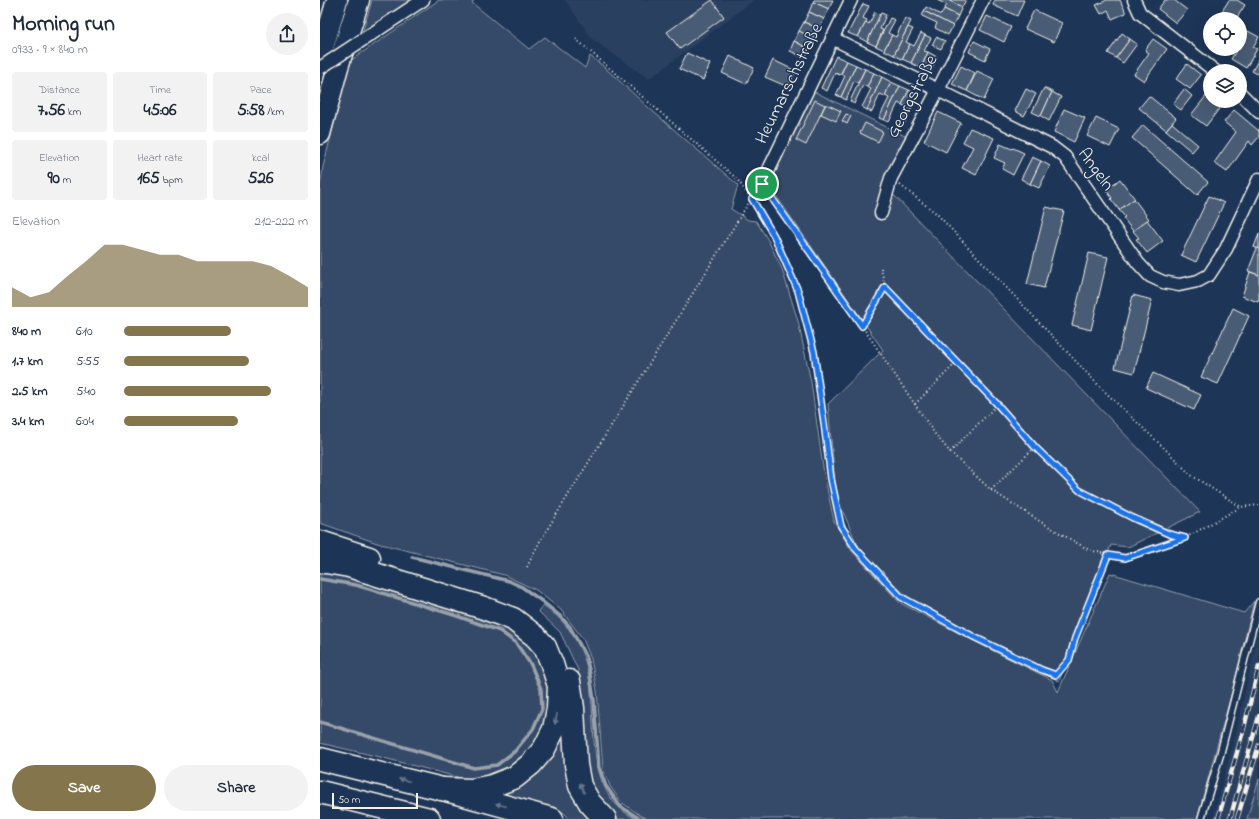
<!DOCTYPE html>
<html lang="en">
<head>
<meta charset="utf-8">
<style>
	body { margin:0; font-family:"Indie Flower",sans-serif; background:#f2f2f3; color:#1f2937; height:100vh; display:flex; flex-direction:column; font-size:15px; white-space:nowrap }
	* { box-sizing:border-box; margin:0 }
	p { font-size:13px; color:#747a83 }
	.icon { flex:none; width:22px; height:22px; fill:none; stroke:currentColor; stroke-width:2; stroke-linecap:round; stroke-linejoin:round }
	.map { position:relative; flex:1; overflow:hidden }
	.drawer { display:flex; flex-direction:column; background:#fff; width:320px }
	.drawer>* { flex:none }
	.fabs { position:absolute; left:883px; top:12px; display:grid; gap:8px }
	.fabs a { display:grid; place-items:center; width:44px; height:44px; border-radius:50%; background:#fff; box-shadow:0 4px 16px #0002; font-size:20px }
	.scale { position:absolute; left:12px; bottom:10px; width:86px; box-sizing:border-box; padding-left:4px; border:2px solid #f4f1e8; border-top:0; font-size:11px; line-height:14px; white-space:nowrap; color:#f4f1e8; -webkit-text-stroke:3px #1d3557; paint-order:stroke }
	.pin { position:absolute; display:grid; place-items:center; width:34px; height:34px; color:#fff; margin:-17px; border:2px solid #fff; border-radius:50%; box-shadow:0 1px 4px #0007 }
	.round { display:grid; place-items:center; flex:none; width:42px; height:42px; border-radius:21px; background:#f2f2f3 }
	.summary { display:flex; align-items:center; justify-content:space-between; height:68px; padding:0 12px }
	h1 { font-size:22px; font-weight:700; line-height:30px }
	.figures { display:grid; grid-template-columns:repeat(3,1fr); gap:6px; height:68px; padding:4px 12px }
	.figures div { display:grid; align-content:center; border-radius:4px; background:#f2f2f3; text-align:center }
	.figures b { font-size:17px; font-weight:700 }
	.figures small { font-size:11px; font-weight:400 }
	.figures p { font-size:11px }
	.chart { height:112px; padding:8px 12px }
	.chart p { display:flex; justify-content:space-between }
	.chart svg { width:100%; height:72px; margin-top:4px; fill:#84754c; opacity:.7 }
	.primary-button { display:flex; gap:8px; margin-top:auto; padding:8px 12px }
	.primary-button a { flex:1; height:46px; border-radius:24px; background:#84754c; color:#fff; font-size:16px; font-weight:700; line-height:46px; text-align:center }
	.primary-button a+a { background:#f2f2f3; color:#1f2937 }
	ul { padding:0 12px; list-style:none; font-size:13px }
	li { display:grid; grid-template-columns:64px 48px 1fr; align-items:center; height:30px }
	li i { height:10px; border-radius:5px; background:#84754c }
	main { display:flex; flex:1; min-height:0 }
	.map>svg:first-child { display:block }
	.built { fill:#2a4060 }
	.green { fill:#354a67; stroke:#949ea8 }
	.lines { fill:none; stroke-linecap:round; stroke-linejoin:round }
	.stream { stroke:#9aa2ab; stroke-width:3.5 }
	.building { fill:#485b74; stroke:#f4f1e8 }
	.service-casing { stroke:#f4f1e8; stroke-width:9 }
	.minor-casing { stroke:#f4f1e8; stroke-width:15 }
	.trunk-casing { stroke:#f4f1e8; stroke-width:23 }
	.motorway-casing { stroke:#f4f1e8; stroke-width:25 }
	.path { stroke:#f4f1e8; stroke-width:2; stroke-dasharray:1 3; stroke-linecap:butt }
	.service { stroke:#1d3557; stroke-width:6 }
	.minor { stroke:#1d3557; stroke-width:12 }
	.trunk { stroke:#1d3557; stroke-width:20 }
	.motorway { stroke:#1d3557; stroke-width:22 }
	.rail-casing { stroke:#f4f1e8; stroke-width:4.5 }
	.rail { stroke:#1d3557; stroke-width:3; stroke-dasharray:9; stroke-linecap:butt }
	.minor-bridge-casing { stroke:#f4f1e8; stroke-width:15; stroke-linecap:butt }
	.minor-bridge { stroke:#1d3557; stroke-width:12 }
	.oneway { fill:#68778a }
	.route-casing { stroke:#fff; stroke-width:8 }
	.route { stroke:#1a73e8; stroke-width:5 }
	.labels { text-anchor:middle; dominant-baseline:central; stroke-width:3; stroke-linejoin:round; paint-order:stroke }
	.street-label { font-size:18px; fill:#f4f1e8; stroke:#1d3557 }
</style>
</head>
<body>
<main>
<section class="drawer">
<div class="summary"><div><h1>Morning run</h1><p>09:33 · 9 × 840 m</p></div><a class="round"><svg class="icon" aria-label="share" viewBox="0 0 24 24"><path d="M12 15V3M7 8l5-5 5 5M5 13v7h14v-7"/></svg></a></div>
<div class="figures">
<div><p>Distance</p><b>7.56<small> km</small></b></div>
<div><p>Time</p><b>45:06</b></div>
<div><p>Pace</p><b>5:58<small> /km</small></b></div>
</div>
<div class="figures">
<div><p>Elevation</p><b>90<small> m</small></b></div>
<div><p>Heart rate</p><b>165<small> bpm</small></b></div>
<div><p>kcal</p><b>526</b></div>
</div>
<div class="chart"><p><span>Elevation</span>212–222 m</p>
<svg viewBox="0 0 160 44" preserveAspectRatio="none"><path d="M0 44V32L10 38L20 35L30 25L40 16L50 6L60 6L70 9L80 12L90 12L100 16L110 16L120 16L130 16L140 19L150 25L160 32V44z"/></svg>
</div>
<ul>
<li><b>840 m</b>6:10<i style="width:58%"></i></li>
<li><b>1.7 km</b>5:55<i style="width:68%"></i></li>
<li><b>2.5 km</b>5:40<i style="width:80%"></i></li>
<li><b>3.4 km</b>6:04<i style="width:62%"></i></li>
</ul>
<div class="primary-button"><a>Save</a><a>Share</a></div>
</section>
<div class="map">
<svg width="939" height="819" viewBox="0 0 939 819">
	<rect width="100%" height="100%" fill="#1d3557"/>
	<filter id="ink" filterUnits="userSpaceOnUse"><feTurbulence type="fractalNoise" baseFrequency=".025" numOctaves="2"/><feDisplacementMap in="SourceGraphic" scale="8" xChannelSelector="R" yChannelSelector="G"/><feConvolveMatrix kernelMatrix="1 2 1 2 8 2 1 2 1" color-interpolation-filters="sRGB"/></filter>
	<g filter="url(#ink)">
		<g class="built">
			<polygon points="245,0 434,0 329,79 272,39"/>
			<polygon points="939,628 939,779 927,819 893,819 916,733"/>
		</g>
		<g class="green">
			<polygon points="52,0 92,0 42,34"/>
			<polygon points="119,0 154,0 152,3 209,49 225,37 265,68 270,56 283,66 329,108 418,185 411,209 428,220 436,221 448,240 462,269 478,321 491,382 504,474 514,521 531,550 580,603 676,652 732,680 738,692 790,573 924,613 934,601 914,684 877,819 328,819 321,816 301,802 290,786 283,769 277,691 271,659 263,639 241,610 216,590 184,575 57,543 0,523 0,188 3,167 30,61"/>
			<polygon points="493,91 589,138 565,186 880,512 808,547 791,545 739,681 591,600 541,554 516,495 508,404 563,350 448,184"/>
			<polygon points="0,569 6,569 188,625 221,655 231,686 231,712 208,756 172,778 149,780 60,757 0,743"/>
			<path d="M223,605C229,610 235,614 240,619C251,630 260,646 265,661C282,712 257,790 316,819H298L291,814L281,802L270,782L266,759L264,702L258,670L240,632L218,611Z"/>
			<polygon points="246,713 277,819 250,819 243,812 207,802 164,796"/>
			<polygon points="939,779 939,819 927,819"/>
		</g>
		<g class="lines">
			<g class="stream">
				<polyline points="92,557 189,581 202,587 223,602 240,616 250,627 266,656 270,674 274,700 279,767 286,786 300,806 320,819"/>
				<polyline points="0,579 36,585 134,615 180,631 196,643 211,665 221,689 222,709 213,729 195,751 177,765 154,768 0,722"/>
			</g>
		</g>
		<g class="building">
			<polygon points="392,0 404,17 360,49 347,32"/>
			<polygon points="494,0 513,0 509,9 493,2"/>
			<polygon points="617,0 628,0 642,7 638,16 624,9 627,5"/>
			<polygon points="628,0 646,0 642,7"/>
			<polygon points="675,0 704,0 697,16 673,5"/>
			<polygon points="787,0 800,0 806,13 792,19 788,10 781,14 776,5"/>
			<polygon points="845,0 854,0 867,10 856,23 838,9"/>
			<polygon points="909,0 917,0 925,5 916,19 914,19 902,11"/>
			<polygon points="493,2 509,9 504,19 489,12"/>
			<polygon points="543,4 549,6 543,18 547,20 538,37 528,33"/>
			<polygon points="606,7 621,15 624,9 638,16 633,26 604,11"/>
			<polygon points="714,10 742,23 734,42 705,29"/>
			<polygon points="604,11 633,26 628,35 615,28 617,23 602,16"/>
			<polygon points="489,12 504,19 499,29 484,22"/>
			<polygon points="555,12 560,15 547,42 538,37 546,22 549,24"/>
			<polygon points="561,13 566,15 560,29 563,30 556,46 547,42"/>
			<polygon points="667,16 691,27 684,42 660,30"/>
			<polygon points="570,18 575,20 568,33 572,35 564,50 556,46"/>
			<polygon points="585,18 591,21 574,55 564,50 572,35 576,37"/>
			<polygon points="484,22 499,29 494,39 479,31"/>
			<polygon points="588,27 593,29 586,42 590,44 582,59 574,55"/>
			<polygon points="479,31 494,39 489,49 474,41"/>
			<polygon points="928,31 939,37 933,47 937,49 926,68 911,59 917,49 920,49 920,45"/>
			<polygon points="601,33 605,35 591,63 582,59 590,44 594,46"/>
			<polygon points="802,33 810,39 796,58 788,53"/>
			<polygon points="605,35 611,38 604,51 608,52 601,68 591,63"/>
			<polygon points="616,37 625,41 621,49 612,45"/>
			<polygon points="810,39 817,44 803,63 796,58"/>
			<polygon points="833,39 847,49 824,81 814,74 829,53 825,50"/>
			<polygon points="474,41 489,49 485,58 470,51"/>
			<polygon points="654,41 670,49 665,60 649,52"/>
			<polygon points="608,52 617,57 610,73 601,68"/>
			<polygon points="367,53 390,64 383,80 359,69"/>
			<polygon points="410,56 434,68 426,84 402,73"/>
			<polygon points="516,56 527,61 520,75 515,73 507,91 501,88"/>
			<polygon points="939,59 939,75 932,71"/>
			<polygon points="453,60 476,71 468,87 445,77"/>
			<polygon points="527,61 536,65 521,97 516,95 525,76 521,74"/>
			<polygon points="867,64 881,75 870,89 856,79"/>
			<polygon points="536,65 545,69 538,83 534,81 526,100 521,97"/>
			<polygon points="641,66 655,73 647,91 632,84"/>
			<polygon points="545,69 554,73 547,87 543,85 534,104 530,101"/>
			<polygon points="657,71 674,79 664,100 647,91"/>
			<polygon points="554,73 562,77 547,110 542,107 551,89 547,87"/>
			<polygon points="562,77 571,82 565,96 560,94 552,112 547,110"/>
			<polygon points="571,82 580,86 564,120 559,118 569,98 565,96"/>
			<polygon points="580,86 589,90 582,105 578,103 569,122 564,120"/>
			<polygon points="724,88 732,92 721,116 712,112"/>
			<polygon points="706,89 716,94 704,116 695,111"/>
			<polygon points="864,89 872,96 861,110 853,104"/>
			<polygon points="589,90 598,95 584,124 580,122 587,107 582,105"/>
			<polygon points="890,91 890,101 905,101 886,126 871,115"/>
			<polygon points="732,92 741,97 729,121 721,116"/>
			<polygon points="829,96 856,118 846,130 819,108"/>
			<polygon points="495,100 505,105 486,145 476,140"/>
			<polygon points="506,104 521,111 516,121 501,114"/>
			<polygon points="744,109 765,118 754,142 734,132"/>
			<polygon points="914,110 939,131 939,137 932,145 929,141 907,172 894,163 916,132 904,122"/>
			<polygon points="618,112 641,123 626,152 604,141"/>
			<polygon points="526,114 531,116 527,124 522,121"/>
			<polygon points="776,118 799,129 790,147 767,136"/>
			<polygon points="545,123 563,132 558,142 540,133"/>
			<polygon points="852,123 878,145 872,152 846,130"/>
			<polygon points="823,125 888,182 877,195 812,138"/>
			<polygon points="650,128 674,138 656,175 642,168 653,147 643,142"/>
			<polygon points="680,144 692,149 693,148 704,153 693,175 682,169 685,163 674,158"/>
			<polygon points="712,157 721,161 710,184 701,179"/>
			<polygon points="721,161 730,166 719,188 710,184"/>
			<polygon points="800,179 815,199 799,210 791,199 792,198 786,190"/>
			<polygon points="889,196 904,203 876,262 861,255"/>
			<polygon points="814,199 829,219 813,231 803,218 805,217 799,210"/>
			<polygon points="726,207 744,211 724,288 707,284"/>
			<polygon points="827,220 843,241 827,253 816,239 819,238 813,231"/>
			<polygon points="939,234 939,249 934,247"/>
			<polygon points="937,248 939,249 939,275 928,271"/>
			<polygon points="769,253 788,257 771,330 752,325"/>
			<polygon points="930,272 939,275 939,299 938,302 922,296"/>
			<polygon points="813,295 832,300 814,373 795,368"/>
			<polygon points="913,308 929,316 898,384 881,377"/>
			<polygon points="833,373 881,395 874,410 826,388"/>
		</g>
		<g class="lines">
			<defs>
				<polyline id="service" points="881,819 900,755 939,602"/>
				<g id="minor">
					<polyline points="814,0 820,13 895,71"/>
					<polyline points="59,29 103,0"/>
					<polyline points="512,38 618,90 732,147 745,157 818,263 830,276 843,282 859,285 878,281 889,275 906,249 939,179"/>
					<polyline points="920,93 939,112"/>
					<polyline points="442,184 531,0"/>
					<polyline points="561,213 571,178 618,90 663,0"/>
				</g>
				<g id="trunk">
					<polyline points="0,58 17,0"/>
					<polyline points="0,134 18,67 39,0"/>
				</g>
				<g id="motorway">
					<polyline points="0,542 49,558"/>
					<polyline points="0,562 6,562 29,566 164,608 193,619 215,636 225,647 232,664 239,686 238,709 234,729 224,749 211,764 195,777 172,786 152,790 122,789"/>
					<polyline points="249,681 253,708 256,765 260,786 270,803 285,819"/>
					<polyline points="0,759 122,789 232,819"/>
					<polyline points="0,792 109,819"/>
				</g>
			</defs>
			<use href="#service" class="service-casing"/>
			<use href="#minor" class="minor-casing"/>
			<use href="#trunk" class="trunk-casing"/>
			<use href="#motorway" class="motorway-casing"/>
			<g class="path">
				<polyline points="580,185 617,214 782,389 843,447 871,475 921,507"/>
				<polyline points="436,193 431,199 454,236 478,291 494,352 504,423 511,479 521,526 536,549 581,597 654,637 722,670 736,675 749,660 755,638 788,555"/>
				<polyline points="448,194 542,326 615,434 630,452 671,490 721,522 769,550 805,558 865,538 921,507 939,505"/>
				<polyline points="561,268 565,287 715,447 759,490 813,518 849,534 865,538"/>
				<polyline points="542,326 565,287"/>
				<polyline points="595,404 636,363"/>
				<polyline points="630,452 677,405"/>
				<polyline points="671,490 715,447"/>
				<polyline points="207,567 220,541 431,199 417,179 256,39"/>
			</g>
			<use href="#service" class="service"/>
			<use href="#minor" class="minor"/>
			<use href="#trunk" class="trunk"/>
			<use href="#motorway" class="motorway"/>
			<defs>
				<g id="rail">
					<polyline points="898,819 924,728 939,666"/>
					<polyline points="910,819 939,716"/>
					<polyline points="917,819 939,745"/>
				</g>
			</defs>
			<use href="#rail" class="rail-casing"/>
			<use href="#rail" class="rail"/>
			<defs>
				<polyline id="minor-bridge" points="0,68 59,29"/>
			</defs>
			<use href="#minor-bridge" class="minor-bridge-casing"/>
			<use href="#minor-bridge" class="minor-bridge"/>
		</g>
		<defs><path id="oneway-solid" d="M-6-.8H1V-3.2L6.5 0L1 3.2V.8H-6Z"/></defs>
		<g class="oneway">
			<use href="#oneway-solid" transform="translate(236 719) rotate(102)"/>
			<use href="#oneway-solid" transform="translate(84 780) rotate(-166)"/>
			<use href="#oneway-solid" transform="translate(262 788) rotate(-114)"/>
			<use href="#oneway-solid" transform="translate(181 805) rotate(-165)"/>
		</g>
	</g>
	<g class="lines" filter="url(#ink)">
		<defs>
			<polygon id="route" points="442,184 542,326 565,287 677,404 715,447 759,490 813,518 849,534 865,538 805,558 788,555 755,638 749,660 736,675 722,670 654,637 581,597 536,549 521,526 511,479 504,423 494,352 478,291 454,236 432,199"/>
		</defs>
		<use href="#route" class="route-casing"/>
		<use href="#route" class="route"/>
	</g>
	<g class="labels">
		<g class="street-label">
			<text transform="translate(470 84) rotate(-64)">Heumarschstraße</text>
			<text transform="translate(593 97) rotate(-63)">Georgstraße</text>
			<text transform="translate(775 170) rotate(54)">Angeln</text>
		</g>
	</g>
</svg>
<div class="fabs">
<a><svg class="icon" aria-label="locate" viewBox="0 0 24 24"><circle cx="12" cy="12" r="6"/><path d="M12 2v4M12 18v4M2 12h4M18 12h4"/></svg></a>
<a><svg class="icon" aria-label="layers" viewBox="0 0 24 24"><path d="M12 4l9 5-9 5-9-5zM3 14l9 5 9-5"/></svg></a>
</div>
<div class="scale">50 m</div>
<div class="pin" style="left:442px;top:184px;background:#1e9e55"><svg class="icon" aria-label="arrive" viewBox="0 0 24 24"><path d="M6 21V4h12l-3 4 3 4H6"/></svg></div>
</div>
</main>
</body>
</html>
